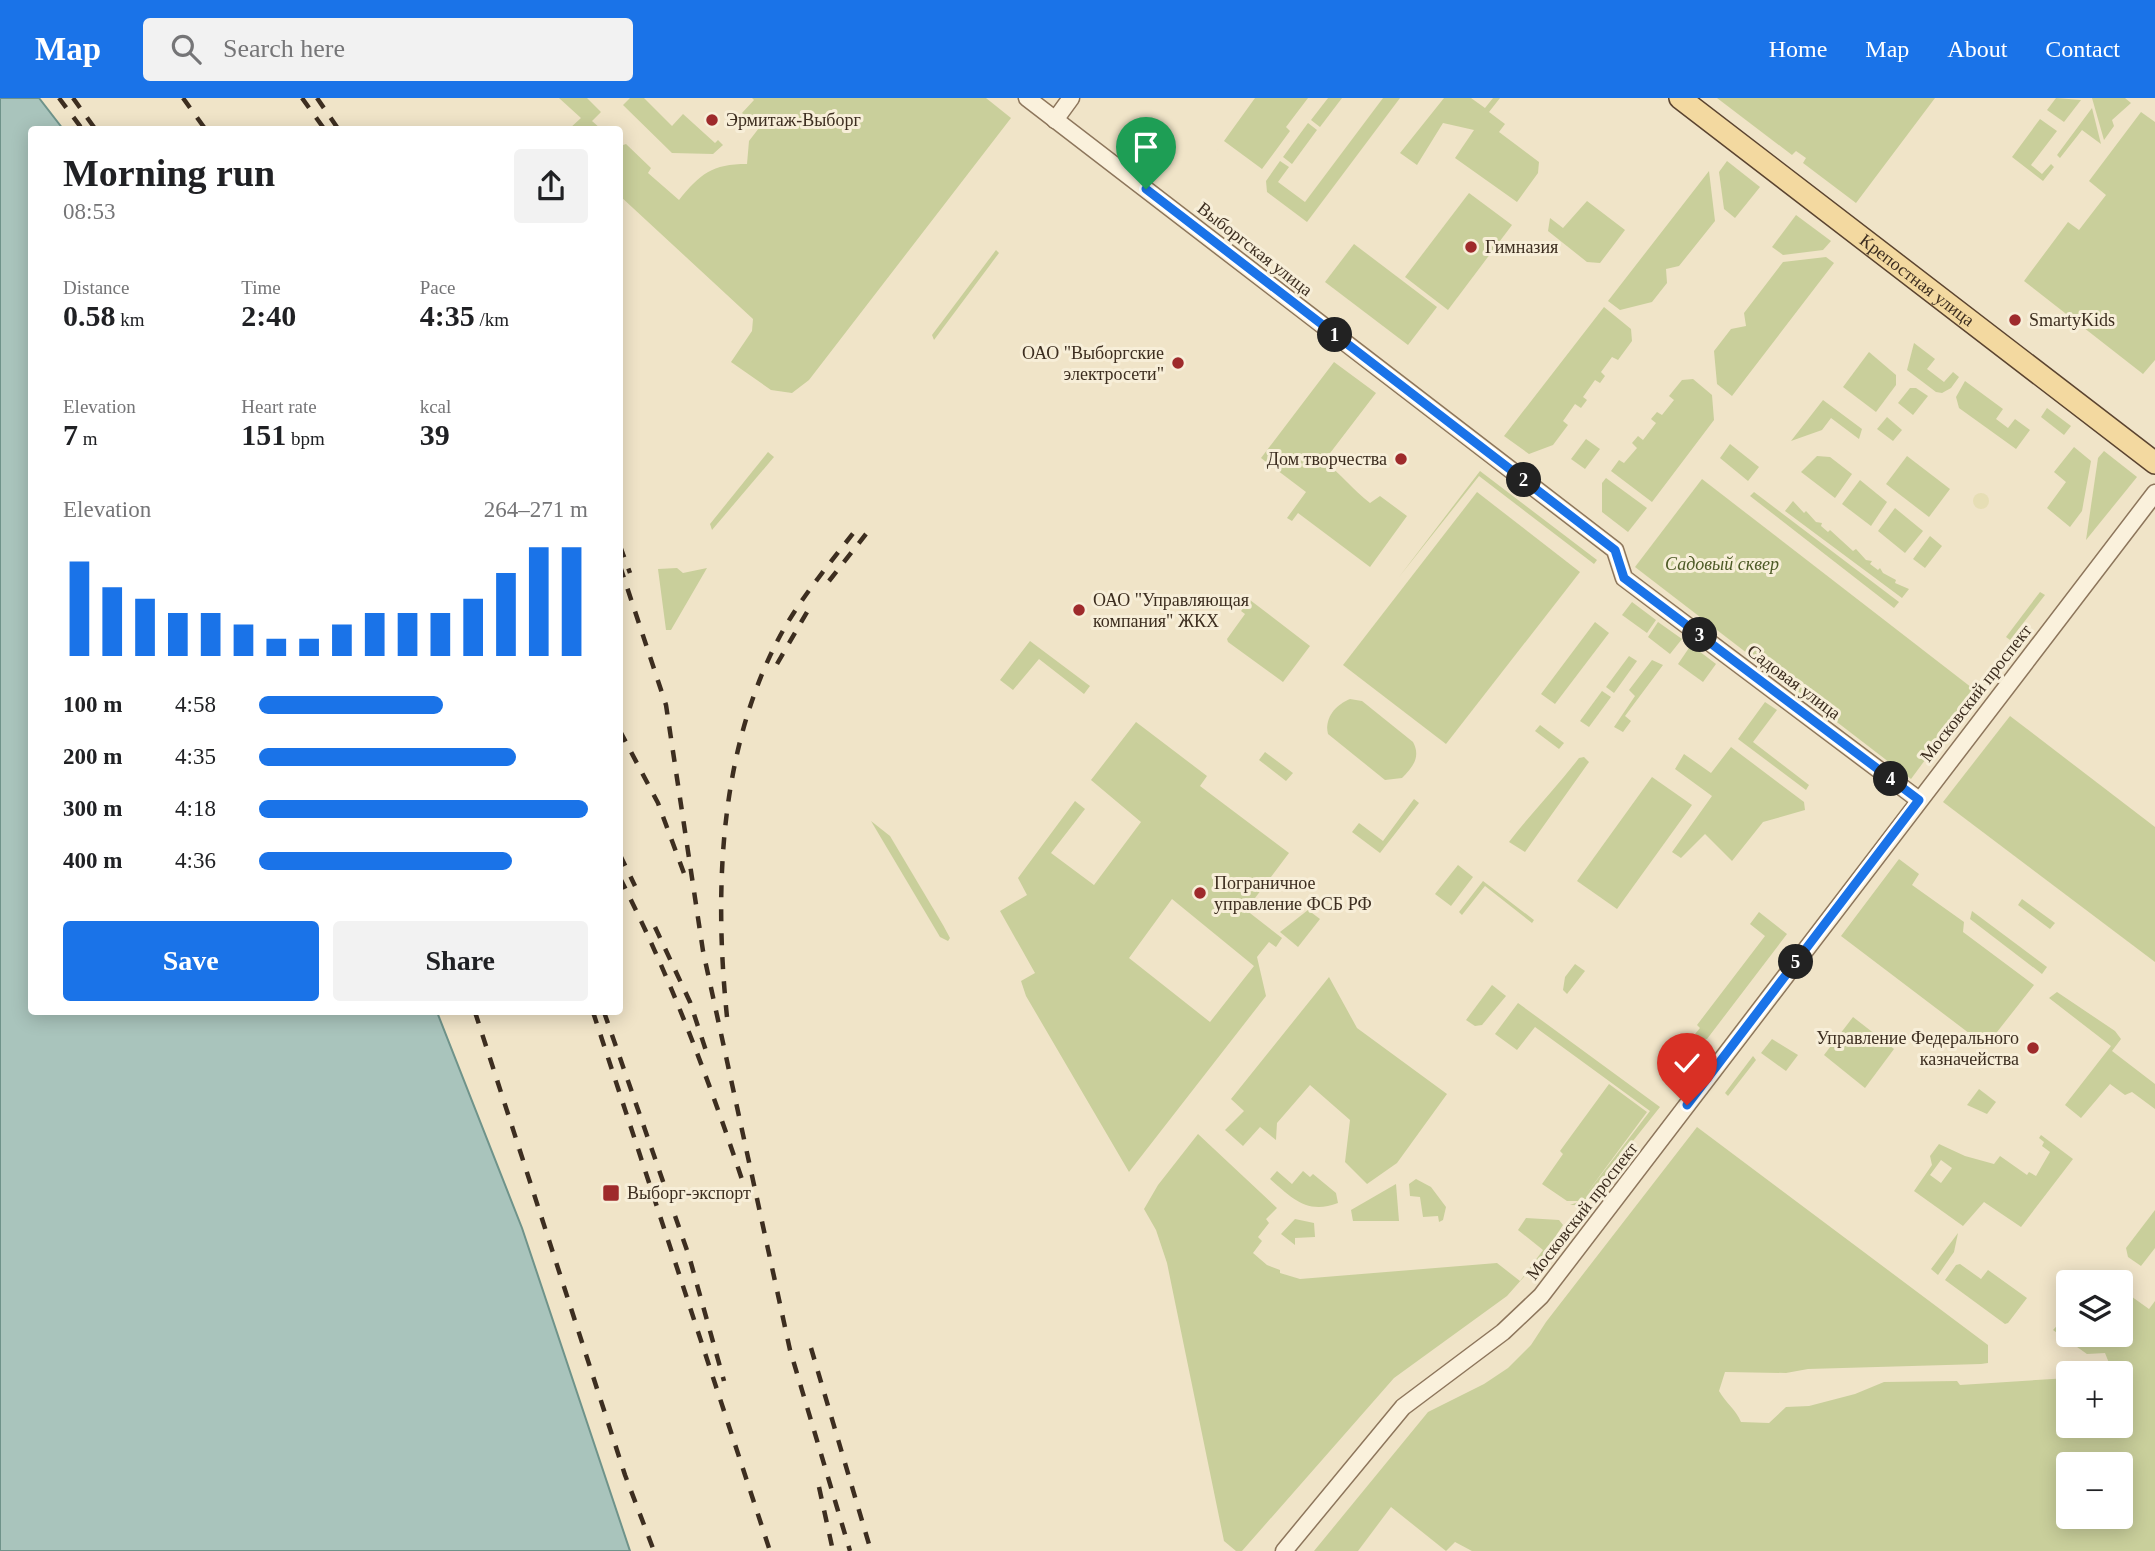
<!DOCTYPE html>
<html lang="en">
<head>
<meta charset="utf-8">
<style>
	body { margin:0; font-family:"Times New Roman",serif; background:#f2f2f2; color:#202124; height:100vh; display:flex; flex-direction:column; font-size:26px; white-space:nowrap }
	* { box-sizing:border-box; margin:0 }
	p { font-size:23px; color:#757577 }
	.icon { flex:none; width:38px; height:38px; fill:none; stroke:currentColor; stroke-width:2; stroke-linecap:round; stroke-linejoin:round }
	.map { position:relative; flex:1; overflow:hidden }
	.drawer { position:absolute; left:28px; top:28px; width:595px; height:889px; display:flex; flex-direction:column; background:#fff; border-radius:7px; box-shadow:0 4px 18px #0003 }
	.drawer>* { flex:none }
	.fabs { position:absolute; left:2056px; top:1172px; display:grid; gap:14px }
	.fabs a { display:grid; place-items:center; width:77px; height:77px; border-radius:7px; background:#fff; box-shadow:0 4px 18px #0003; font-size:35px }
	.pin { position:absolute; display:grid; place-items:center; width:60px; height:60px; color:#fff; margin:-72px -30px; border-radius:50% 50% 50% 0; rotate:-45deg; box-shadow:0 0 7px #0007 }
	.pin .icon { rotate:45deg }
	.km { position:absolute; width:35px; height:35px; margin:-18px; border-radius:50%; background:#222; color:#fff; font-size:19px; line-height:35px; text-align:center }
	.round { display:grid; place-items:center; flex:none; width:74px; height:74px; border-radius:7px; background:#f2f2f2 }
	.summary { display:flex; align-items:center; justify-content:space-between; height:119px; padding:0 35px }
	h1 { font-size:38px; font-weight:700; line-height:52px }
	.figures { display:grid; grid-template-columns:repeat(3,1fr); gap:10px; height:119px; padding:7px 35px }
	.figures div { display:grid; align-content:center }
	.figures b { font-size:30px; font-weight:700 }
	.figures small { font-size:19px; font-weight:400 }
	.figures p { font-size:19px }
	.chart { height:196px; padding:14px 35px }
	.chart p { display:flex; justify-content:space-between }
	.chart svg { width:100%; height:126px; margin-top:7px; stroke:#1a73e8; stroke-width:6 }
	.cta { display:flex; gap:14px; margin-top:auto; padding:14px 35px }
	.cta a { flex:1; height:80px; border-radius:7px; background:#1a73e8; color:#fff; font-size:28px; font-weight:700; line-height:80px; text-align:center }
	.cta a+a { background:#f2f2f2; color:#202124 }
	ul { padding:0 35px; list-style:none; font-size:23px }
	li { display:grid; grid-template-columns:112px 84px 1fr; align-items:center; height:52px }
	li i { height:18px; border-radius:9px; background:#1a73e8 }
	header { display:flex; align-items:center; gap:42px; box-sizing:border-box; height:98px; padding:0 35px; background:#1a73e8; color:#fff }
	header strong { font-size:33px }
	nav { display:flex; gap:38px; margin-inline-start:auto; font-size:24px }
	.search { width:490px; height:63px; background:#f2f2f2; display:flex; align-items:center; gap:18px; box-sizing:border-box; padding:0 24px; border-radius:7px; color:#757577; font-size:26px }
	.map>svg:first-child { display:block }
	.farmland { fill:#e6deb5 }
	.green { fill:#c9cf9b; fill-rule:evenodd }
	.water { fill:#a9c4bc; stroke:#6f938a; stroke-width:2 }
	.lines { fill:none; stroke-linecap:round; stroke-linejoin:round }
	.minor-casing { stroke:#8d765c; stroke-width:19 }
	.major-casing { stroke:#5b4430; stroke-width:24 }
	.minor { stroke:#faf1dc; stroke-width:16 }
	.major { stroke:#f3d9a0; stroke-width:21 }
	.rail { stroke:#3d2e20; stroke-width:4.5; stroke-dasharray:12 12; stroke-linecap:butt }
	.route-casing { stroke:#fff; stroke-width:14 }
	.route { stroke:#1a73e8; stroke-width:9 }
	.poi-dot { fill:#9e2a2b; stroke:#f7eed8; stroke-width:2.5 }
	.labels { text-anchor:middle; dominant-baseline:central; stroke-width:6; stroke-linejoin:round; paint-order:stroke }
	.poi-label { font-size:18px; fill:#3d2e20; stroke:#f7eed8; text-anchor:start }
	.street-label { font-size:18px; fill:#3d2e20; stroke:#f7eed8 }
	.park-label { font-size:18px; font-style:italic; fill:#4d5a26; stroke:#f7eed8 }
</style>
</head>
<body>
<header>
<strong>Map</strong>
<div class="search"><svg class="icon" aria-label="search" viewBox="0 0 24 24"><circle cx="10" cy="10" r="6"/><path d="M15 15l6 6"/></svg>Search here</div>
<nav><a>Home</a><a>Map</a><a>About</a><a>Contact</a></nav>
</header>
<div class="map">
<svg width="2155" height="1453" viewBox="0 0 2155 1453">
	<rect width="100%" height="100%" fill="#f0e4c8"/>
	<circle class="farmland" cx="1981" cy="403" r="8"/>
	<g class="green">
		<polygon points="559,0 587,0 601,14 592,23 601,31 569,31 581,20"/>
		<polygon points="630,0 644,0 672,28 683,16 715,45 718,42 723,47 713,56 672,55 623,7"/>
		<path d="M752,0H986L1011,20L809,282L792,295L771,292L731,264L752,233L753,221L620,98V48L626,46L651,70L648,75L679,102C700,76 712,66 747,66L749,43L759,30L742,15L754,2Z"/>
		<polygon points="1255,0 1308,0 1286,29 1290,33 1262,71 1224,43 1211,61"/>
		<polygon points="1328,0 1342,0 1320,29 1311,22"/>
		<polygon points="1383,0 1400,0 1307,124 1267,94 1266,83 1280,63 1289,69 1278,84 1305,104"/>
		<polygon points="1444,0 1471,0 1485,10 1493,0 1500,0 1489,14 1505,26 1499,34 1539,64 1538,75 1517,104 1455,60 1474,32 1443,25 1417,67 1400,55"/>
		<polygon points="1717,0 1935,0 1856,105 1803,65 1806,60 1796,53 1792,57"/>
		<polygon points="2056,0 2081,2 2064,24 2047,12"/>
		<polygon points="2092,0 2125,0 2131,5 2112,22 2114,28 2104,42"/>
		<polygon points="2092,10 2101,46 2082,32 2060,60 2057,57"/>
		<polygon points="2141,14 2155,24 2155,262 2143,276 2024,183 2068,124 2079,132 2106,97 2089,83"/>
		<polygon points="2040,21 2057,33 2031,67 2042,76 2051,66 2054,69 2043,83 2012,59"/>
		<polygon points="1308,25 1317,32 1292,66 1283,59"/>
		<polygon points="1159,32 1173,43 1152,70 1138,60"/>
		<polygon points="1727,63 1760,89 1735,120 1724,111 1719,74"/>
		<polygon points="1709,73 1715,123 1679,168 1666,171 1667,185 1652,204 1620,212 1608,203"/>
		<polygon points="1469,95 1512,127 1448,212 1405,179"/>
		<polygon points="1587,103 1625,132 1600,165 1587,164 1548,133 1550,120 1563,130"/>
		<polygon points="1796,117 1831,143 1823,152 1783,157 1772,149"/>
		<polygon points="1354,146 1437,209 1408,247 1325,184"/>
		<polygon points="996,152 999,155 934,242 932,237"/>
		<polygon points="1826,159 1834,165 1732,298 1717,286 1714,253 1731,231 1746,228 1744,215 1783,164"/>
		<polygon points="1604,209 1631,231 1632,243 1618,262 1612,259 1601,274 1605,278 1600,285 1595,282 1583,299 1587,302 1581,310 1575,306 1563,323 1568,327 1553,347 1529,356 1504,338"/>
		<polygon points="1914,245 1935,261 1927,271 1944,284 1953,274 1959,279 1951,290 1942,295 1936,294 1907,272"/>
		<polygon points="1869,254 1896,277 1896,287 1876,314 1843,289"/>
		<path d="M1334,264L1376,295L1324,363C1342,377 1352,391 1370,405L1380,398L1407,418L1370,469L1298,415L1292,423L1287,420L1306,394L1261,360Z"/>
		<polygon points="1693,281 1712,297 1714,322 1652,404 1611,373 1619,362 1624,365 1637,350 1632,345 1638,338 1643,342 1656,325 1651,321 1657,314 1662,317 1674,302 1669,298 1682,282"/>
		<polygon points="1965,283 2003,311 1996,321 2008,330 2015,321 2030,332 2016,351 1959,310 1956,299"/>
		<polygon points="1910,290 1916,290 1928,298 1913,317 1898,305"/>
		<polygon points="1823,302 1862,331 1859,341 1831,320 1822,332 1791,343"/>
		<polygon points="2047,310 2071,328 2064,337 2041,319"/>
		<polygon points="1887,319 1902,332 1893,343 1877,331"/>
		<polygon points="1586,341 1600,351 1585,371 1571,361"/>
		<polygon points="1730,346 1759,369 1748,383 1720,360"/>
		<polygon points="2074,349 2091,363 2082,413 2070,429 2047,410 2066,384 2054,374"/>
		<polygon points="2104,353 2137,379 2086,442 2098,360"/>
		<polygon points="768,354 774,359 712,432 710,426"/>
		<polygon points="1817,358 1830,359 1852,376 1835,400 1801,374"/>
		<polygon points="1907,358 1950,391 1929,419 1886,386"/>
		<polygon points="1480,373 1597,462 1594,466 1479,378 1399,479"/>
		<polygon points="1606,380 1647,410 1628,434 1602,414 1602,385"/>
		<polygon points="1702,381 1976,593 1911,681 1635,469"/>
		<polygon points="1860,382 1887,404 1871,428 1842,406"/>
		<polygon points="1477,394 1580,474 1446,646 1343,567"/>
		<polygon points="1754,394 1899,504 1894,510 1750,398"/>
		<polygon points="1793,403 1804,415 1806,413 1816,424 1822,425 1821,428 1828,434 1830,432 1853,453 1856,451 1866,462 1872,463 1870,466 1878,472 1880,470 1883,475 1896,482 1895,485 1909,491 1902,500 1785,413"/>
		<polygon points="1895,410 1923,433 1905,455 1878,433"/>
		<polygon points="1930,438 1942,448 1925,470 1913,461"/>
		<polygon points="677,470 683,475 707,470 671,532 666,532 658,471"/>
		<polygon points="2040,494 2045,497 2010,542 2006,539"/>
		<polygon points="1250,502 1310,548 1283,584 1228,544 1227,541 1245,516 1241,513"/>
		<polygon points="1632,504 1656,522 1647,535 1622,517"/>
		<polygon points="1595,524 1609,535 1555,606 1541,596"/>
		<polygon points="1658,524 1682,541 1670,556 1648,539"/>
		<polygon points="1030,543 1090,588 1084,596 1039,561 1013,592 1000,582"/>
		<polygon points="1691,547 1716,566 1703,584 1678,566"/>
		<polygon points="1629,558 1637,563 1614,595 1606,589"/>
		<polygon points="1652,562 1663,567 1625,618 1631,623 1623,634 1614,629 1635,598 1629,592"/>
		<polygon points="1602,593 1611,599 1589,629 1580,623"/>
		<path d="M1350,601L1362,603L1413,644C1421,659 1413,669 1402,680L1385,682L1328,636C1324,621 1335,607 1350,601Z"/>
		<polygon points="1765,604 1777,612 1753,644 1809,687 1806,692 1738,641"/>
		<polygon points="2010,618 2155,729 2155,864 1943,704"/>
		<path d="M1136,624L1207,678L1200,688L1289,755L1246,812L1282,840L1276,849L1269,844L1257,859L1266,898L1129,1074L1026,898L1021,883L1035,875L1000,813L1027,797L1018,780L1075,703L1085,711L1051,755L1094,787L1141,724L1091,682ZM1172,801L1254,868L1210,924L1129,860Z"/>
		<polygon points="1540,627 1564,645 1559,651 1535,633"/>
		<polygon points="1731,649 1804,704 1805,712 1763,724 1732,763 1705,736 1681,760 1672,754 1712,698 1675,671 1684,656 1711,675"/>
		<polygon points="1265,654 1293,675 1286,683 1259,662"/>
		<path d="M1584,659L1589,664L1525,754L1509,744C1532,714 1557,689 1579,660Z"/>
		<polygon points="1652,679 1692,707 1617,811 1577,783"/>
		<polygon points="1414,701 1419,705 1380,755 1352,734 1359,725 1383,743"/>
		<polygon points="871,723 890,738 943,827 950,840 948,843 940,839"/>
		<polygon points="1899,761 1919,776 1912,787 1964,824 1963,834 2034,887 1986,948 1841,838"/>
		<polygon points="1458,767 1473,779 1451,808 1435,796"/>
		<polygon points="1483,783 1534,822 1532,825 1485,788 1462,817 1459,814"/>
		<polygon points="2022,801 2055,825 2050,831 2018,807"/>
		<polygon points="1308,812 1320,821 1298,849 1280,834"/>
		<polygon points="1972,813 2047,869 2042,876 1970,821"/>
		<polygon points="1759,814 1787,836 1707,941 1703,942 1695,936 1700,930 1697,927 1765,838 1750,826"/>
		<polygon points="1575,866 1585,873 1567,896 1563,892 1565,879"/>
		<polygon points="1329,879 1357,930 1447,996 1397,1065 1367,1086 1345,1064 1350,1022 1310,987 1277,1025 1276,1042 1260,1029 1243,1048 1225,1032 1244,1013 1231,1001"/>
		<polygon points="1492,887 1506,898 1482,927 1475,928 1466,922"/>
		<polygon points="2057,894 2115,933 2121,941 2112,953 2155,986 2155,1011 2132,994 2125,997 2110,986 2081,1020 2065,1007 2111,948 2049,900"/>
		<polygon points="1518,905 1660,1009 1582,1107 1570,1107 1581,1103 1567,1103 1542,1086 1563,1056 1560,1053 1609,986 1647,1014 1587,1095 1650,1013 1535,929 1517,952 1495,936"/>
		<polygon points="1853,919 1894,951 1865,990 1824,957"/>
		<polygon points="1772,941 1798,957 1786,973 1761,955"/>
		<polygon points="1753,958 1756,962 1728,998 1725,995"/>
		<polygon points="1979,991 1996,1004 1987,1016 1967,1007"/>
		<path d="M1697,1029L1988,1247V1265L1981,1266L1808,1271L1786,1275L1725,1274L1719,1293C1726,1305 1736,1312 1741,1324L1769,1325L1786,1309L1809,1308L1855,1296L1884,1284L1957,1283L1960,1287L2068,1280V1328H2121V1276H2106L2109,1265L2105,1255L2087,1256L2053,1232L2068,1216V1237H2121V1191L2149,1211L2155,1203V1453H1472L1455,1444L1446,1453L1391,1409L1358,1453H1314L1428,1314L1484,1286L1508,1270L1531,1247L1546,1224ZM2068,1367H2121V1419H2068Z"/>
		<polygon points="1198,1036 1277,1110 1266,1121 1269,1125 1258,1139 1262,1143 1253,1155 1267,1167 1280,1172 1280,1175 1300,1181 1497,1165 1520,1183 1543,1152 1518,1132 1526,1120 1559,1122 1563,1127 1544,1156 1507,1198 1394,1280 1242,1453 1236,1453 1224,1443 1167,1165 1156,1132 1144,1111 1158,1087"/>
		<path d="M2041,1037L2073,1061L2021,1129L1984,1104L1963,1128L1914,1093L1932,1067L1930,1058L1939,1046L1965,1058L1994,1066L2000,1058L2027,1077L2029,1074L2036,1078L2050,1054L2042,1048L2044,1044L2039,1040ZM1941,1062L1952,1070L1941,1085L1930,1077Z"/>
		<path d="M1277,1073L1292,1086L1303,1073L1310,1079L1313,1076L1336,1095L1338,1105C1307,1117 1292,1100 1270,1081Z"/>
		<polygon points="1416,1081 1431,1089 1446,1109 1443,1122 1439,1124 1438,1118 1423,1119 1420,1099 1410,1098 1409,1086"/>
		<polygon points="1396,1086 1399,1123 1353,1123 1351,1112"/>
		<polygon points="2155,1112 2155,1150 2141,1168 2128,1159 2126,1150"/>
		<polygon points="1295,1121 1314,1125 1315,1139 1295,1140 1295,1147 1281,1136"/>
		<polygon points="1958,1135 1954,1154 1938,1177 1931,1171"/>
		<polygon points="1960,1166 1981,1181 1988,1172 2027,1200 2008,1225 2005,1226 1945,1182 1956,1167"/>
	</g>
	<polygon class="water" points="0,0 39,0 63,31 32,32 32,914 437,914 522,1130 630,1453 0,1453"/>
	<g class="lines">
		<defs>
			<g id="minor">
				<polyline points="1027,0 1615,452 1624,480 1919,702"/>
				<polyline points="1055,22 1071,0"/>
				<polyline points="1284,1453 1403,1309 1503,1234 1541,1198 2155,395"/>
			</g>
			<g id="major">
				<path id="s1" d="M1680,0L2155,365"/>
			</g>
		</defs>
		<use href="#minor" class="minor-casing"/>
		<use href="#major" class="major-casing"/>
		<use href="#minor" class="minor"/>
		<use href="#major" class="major"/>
		<g class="rail">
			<polyline points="59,0 83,32"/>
			<polyline points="73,0 96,32"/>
			<polyline points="183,0 206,32"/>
			<polyline points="302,0 325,32"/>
			<polyline points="317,0 339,32"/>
			<polyline points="620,448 630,475"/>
			<polyline points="620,468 666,607 703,853 790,1252 850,1453"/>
			<polyline points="829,483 866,436"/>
			<polyline points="777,566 807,514"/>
			<polyline points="620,633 658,705 685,778"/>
			<polyline points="620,757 635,788"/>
			<path d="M620,780C674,886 715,998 752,1112"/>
			<polyline points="655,829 690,904 709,962"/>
			<polyline points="475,914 625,1377 654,1453"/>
			<polyline points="593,914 770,1453"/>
			<polyline points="604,914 689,1158 724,1283"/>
			<path d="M727,919C714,793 719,652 780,538C801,499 831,464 858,429"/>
			<polyline points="811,1250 871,1453"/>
			<polyline points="819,1389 833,1453"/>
		</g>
	</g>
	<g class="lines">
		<defs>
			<polyline id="route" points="1146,91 1615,452 1624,480 1919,702 1687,1007"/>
		</defs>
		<use href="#route" class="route-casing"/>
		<use href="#route" class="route"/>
	</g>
	<g class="poi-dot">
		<circle cx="712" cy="22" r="7"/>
		<circle cx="1471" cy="149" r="7"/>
		<circle cx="2015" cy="222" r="7"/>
		<circle cx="1178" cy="265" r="7"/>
		<circle cx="1401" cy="361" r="7"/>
		<circle cx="1079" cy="512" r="7"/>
		<circle cx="1200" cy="795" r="7"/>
		<circle cx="2033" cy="950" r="7"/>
		<rect x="602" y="1086" width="18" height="18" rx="3.5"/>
	</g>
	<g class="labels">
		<g class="poi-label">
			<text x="726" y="22">Эрмитаж-Выборг</text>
			<text x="1485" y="149">Гимназия</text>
			<text x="2029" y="222">SmartyKids</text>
			<text x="1164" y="255" text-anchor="end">ОАО "Выборгские<tspan x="1164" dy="21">электросети"</tspan></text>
			<text x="1387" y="361" text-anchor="end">Дом творчества</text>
			<text x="1093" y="502">ОАО "Управляющая<tspan x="1093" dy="21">компания" ЖКХ</tspan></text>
			<text x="1214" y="785">Пограничное<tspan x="1214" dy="21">управление ФСБ РФ</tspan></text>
			<text x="2019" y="940" text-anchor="end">Управление Федерального<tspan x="2019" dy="21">казначейства</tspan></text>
			<text x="627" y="1095">Выборг-экспорт</text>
		</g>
		<g class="street-label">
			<text transform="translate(1255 151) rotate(38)">Выборгская улица</text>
			<text stroke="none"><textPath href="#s1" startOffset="299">Крепостная улица</textPath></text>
			<text transform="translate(1794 584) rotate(37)">Садовая улица</text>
			<text transform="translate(1976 595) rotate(-52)">Московский проспект</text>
			<text transform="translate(1582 1113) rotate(-52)">Московский проспект</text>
		</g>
		<g class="park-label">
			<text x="1722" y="466">Садовый сквер</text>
		</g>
	</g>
</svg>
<div class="fabs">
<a><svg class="icon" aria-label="layers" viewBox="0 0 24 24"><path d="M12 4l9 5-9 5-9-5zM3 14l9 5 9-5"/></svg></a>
<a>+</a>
<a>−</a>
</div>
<div class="pin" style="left:1146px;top:91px;background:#1e9e55"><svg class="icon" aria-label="arrive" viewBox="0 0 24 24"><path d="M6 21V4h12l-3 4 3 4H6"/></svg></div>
<div class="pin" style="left:1687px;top:1007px;background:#d93025"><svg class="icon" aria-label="check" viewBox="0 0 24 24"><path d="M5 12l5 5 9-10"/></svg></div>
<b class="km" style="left:1335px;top:237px">1</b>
<b class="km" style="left:1524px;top:382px">2</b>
<b class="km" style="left:1700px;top:537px">3</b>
<b class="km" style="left:1891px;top:681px">4</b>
<b class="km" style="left:1796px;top:864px">5</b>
<section class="drawer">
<div class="summary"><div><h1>Morning run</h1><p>08:53</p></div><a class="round"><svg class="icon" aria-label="share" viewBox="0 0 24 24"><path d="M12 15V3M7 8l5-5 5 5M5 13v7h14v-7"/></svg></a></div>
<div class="figures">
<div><p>Distance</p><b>0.58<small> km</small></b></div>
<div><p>Time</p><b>2:40</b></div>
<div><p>Pace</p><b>4:35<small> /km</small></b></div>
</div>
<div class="figures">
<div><p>Elevation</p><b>7<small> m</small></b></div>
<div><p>Heart rate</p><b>151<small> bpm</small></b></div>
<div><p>kcal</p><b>39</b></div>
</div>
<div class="chart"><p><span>Elevation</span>264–271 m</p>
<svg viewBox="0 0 160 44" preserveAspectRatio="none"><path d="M5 44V11M15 44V20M25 44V24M35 44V29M45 44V29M55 44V33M65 44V38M75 44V38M85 44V33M95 44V29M105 44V29M115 44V29M125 44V24M135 44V15M145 44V6M155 44V6"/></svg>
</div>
<ul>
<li><b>100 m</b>4:58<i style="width:56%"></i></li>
<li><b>200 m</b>4:35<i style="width:78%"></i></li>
<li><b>300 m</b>4:18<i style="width:100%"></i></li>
<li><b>400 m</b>4:36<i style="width:77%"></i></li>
</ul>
<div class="cta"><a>Save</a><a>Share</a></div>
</section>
</div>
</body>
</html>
